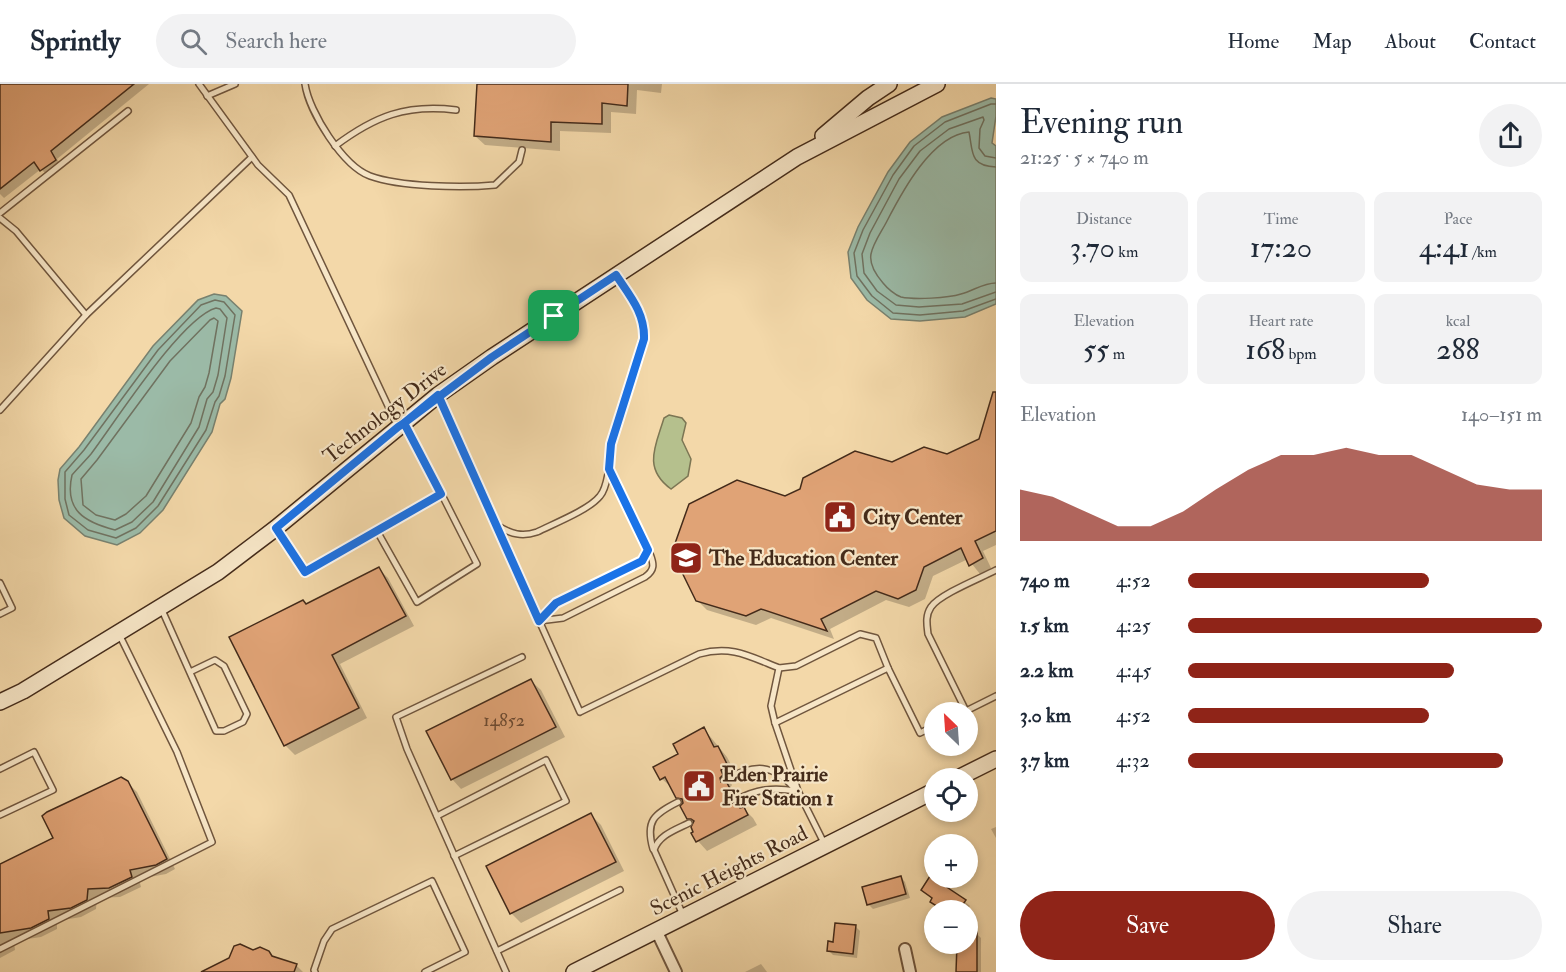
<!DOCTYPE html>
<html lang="en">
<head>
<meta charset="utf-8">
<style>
	body { margin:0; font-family:"IM FELL Double Pica",serif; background:#f2f2f3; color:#1f2937; height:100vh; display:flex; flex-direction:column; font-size:22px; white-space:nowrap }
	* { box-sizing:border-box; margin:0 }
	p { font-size:20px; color:#747a83 }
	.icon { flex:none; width:33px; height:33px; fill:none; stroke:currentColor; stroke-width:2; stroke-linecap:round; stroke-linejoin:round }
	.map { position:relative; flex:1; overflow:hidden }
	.sheet { display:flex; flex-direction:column; background:#fff; width:570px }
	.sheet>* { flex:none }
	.needle { width:39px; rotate:335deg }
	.controls { position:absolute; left:924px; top:618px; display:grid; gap:12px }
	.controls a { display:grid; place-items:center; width:54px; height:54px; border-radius:50%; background:#fff; box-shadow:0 3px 9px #0003; font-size:30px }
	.pin { position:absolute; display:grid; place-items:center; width:51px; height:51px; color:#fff; margin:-26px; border-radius:12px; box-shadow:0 3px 9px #0006 }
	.round { display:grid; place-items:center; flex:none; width:63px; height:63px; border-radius:32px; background:#f2f2f3 }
	.headline { display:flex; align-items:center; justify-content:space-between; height:102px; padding:0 24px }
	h1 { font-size:33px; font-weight:600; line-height:45px }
	.metrics { display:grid; grid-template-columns:repeat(3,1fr); gap:9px; height:102px; padding:6px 24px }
	.metrics div { display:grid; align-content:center; border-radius:12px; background:#f2f2f3; text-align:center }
	.metrics b { font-size:30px; font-weight:600 }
	.metrics small { font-size:16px; font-weight:400 }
	.metrics p { font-size:16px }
	.chart { height:168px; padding:12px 24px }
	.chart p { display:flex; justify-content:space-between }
	.chart svg { width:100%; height:108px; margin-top:6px; fill:#8f2418; opacity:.7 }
	.button { display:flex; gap:12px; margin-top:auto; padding:12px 24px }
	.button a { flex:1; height:69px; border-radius:36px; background:#8f2418; color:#fff; font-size:24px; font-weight:600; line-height:69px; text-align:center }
	.button a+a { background:#f2f2f3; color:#1f2937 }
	ul { padding:0 24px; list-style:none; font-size:20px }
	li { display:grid; grid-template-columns:96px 72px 1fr; align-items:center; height:45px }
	li i { height:15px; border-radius:8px; background:#8f2418 }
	header { display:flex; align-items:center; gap:36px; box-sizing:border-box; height:84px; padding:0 30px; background:#fff; border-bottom:2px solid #e0e1e3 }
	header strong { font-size:28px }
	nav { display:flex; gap:33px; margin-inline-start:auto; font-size:21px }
	.search { width:420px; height:54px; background:#f2f2f3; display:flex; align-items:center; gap:15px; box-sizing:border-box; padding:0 21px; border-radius:33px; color:#747a83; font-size:22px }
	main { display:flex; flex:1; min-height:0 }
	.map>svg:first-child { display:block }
	.green { fill:#b5c08d; stroke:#7c7654; stroke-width:1.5 }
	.water { fill:#9bbaa7; stroke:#78816f; stroke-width:1.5 }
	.shadow { fill:#0003 }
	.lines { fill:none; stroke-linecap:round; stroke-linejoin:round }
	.shore { stroke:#707260; stroke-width:1.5 }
	.building { fill:#e0a376; stroke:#442b1a; stroke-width:1.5 }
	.lane-casing { stroke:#70563e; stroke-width:8 }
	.street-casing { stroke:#70563e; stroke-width:14 }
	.secondary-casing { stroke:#442b1a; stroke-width:18 }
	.lane { stroke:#f7e6c7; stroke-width:5 }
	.street { stroke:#f7e6c7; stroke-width:10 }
	.secondary { stroke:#f7e6c7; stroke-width:15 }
	.route-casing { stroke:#fff; stroke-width:12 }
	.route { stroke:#1a73e8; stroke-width:8 }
	.labels { text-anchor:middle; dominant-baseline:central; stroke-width:4.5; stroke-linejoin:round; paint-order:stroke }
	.number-label { font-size:18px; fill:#6b4931 }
	.street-label { font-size:21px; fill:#442b1a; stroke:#f7e6c7 }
	.poi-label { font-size:21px; font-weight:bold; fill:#442b1a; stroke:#f7e6c7; text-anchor:start }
</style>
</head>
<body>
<header>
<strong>Sprintly</strong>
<div class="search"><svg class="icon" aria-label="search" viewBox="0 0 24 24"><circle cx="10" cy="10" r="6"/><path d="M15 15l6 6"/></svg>Search here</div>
<nav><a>Home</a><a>Map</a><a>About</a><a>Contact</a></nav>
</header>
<main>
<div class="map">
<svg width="996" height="888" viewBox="0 0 996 888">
	<rect width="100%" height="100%" fill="#f3d8a9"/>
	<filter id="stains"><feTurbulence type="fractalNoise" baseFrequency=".00333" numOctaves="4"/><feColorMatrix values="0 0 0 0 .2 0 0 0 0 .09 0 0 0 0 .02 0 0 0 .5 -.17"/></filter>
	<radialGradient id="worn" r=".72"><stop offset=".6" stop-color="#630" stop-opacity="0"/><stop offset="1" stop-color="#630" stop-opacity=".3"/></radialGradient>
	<path class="green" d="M669,331L682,334L686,339L682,356L691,375L688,392L671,405C642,384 656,361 664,334Z"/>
	<g class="water">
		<polygon points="991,14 996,15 996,32 992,59 996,62 996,220 965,233 920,237 891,235 867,216 851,194 848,168 858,143 888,88 910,58 942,33"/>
		<polygon points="214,210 226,212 242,227 231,294 225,315 220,320 212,348 163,426 140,449 117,461 85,452 64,434 59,416 58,396 60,385 79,363 153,262 198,216"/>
	</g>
	<g class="shadow">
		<polygon points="0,0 149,0 57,75 62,83 49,93 41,85 4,114 0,110"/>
		<polygon points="478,0 662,0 661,9 637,6 636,30 611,28 611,49 560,47 560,67 485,61 475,52"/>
		<polygon points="996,316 996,461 983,467 991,484 980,490 968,475 933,492 925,515 909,523 886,516 830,545 834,555 771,534 756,541 707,526 697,516 785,414 892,379 947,372 980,356"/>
		<polygon points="379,485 388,494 414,542 340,580 367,634 295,671 285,661 306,521"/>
		<polygon points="531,597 541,606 565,653 461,705 452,695"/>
		<polygon points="704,645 727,673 737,692 729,696 732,701 730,704 737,711 742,723 753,734 757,741 707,767 698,757 693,749 694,740 688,734 684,720 672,704 662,695 655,683 680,670"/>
		<polygon points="127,698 137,708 175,785 166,790 139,795 141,803 120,813 97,814 96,825 81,833 57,837 57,845 41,853 14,857 15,866 0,874 0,782 55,755"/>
		<polygon points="591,731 601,741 624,787 521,839 512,830 488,783"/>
		<polygon points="996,743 996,754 991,745"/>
		<polygon points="901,793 905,798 910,814 873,825 868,820"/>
		<polygon points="931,795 965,818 970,822 967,826 943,826 936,822 932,818 934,815 923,806"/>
		<polygon points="855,842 860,847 857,874 833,871 829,867 835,859"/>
		<polygon points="968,850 977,850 981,854 981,888 957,887 958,860 968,860"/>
		<polygon points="253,868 269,868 275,874 296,881 303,888 204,888"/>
		<polygon points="761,880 767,888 745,888"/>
	</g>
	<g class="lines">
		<g class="shore">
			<polyline points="996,20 991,20 945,38 914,62 893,91 863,146 854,169 857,192 872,212 893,229 920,231 963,227 996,215"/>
			<polyline points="996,74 985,72 979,64 980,45 984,36 983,33 949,45 920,67 899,95 870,149 862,170 864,189 877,207 896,221 919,223 962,220 996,208"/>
			<path d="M996,83C969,82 973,67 969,48C932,51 902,108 887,137C882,147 873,159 871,170C869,181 876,191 883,199C887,204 895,211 901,213C915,216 948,214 961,210C973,207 983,199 996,199"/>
			<polygon points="215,216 224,218 235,231 225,292 219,312 215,318 206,346 158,422 136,444 116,454 88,446 69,431 65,415 65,388 84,366 158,266 201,221"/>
			<path d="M216,224L220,225L227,234L218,291L213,308L207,315L199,343L153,418L132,438L115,446C84,438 64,426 72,391C78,384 85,377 91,370C116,337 181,234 216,224Z"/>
			<polygon points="214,234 218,237 209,289 205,303 199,313 191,339 146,412 126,430 115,436 96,431 83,421 81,395 97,376 170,277 210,236"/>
		</g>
	</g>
	<g class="building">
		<polygon points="0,0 134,0 51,67 56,76 40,87 34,78 0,105"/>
		<polygon points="477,0 628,0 627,22 602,19 602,40 551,38 551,58 474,52"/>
		<polygon points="993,308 996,308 996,447 975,457 983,474 969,482 961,464 924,483 916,506 898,515 876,507 821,535 827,547 761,525 746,532 696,517 672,468 689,420 737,396 785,412 800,405 803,394 855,367 892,378 924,363 947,370 979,355"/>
		<polygon points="379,483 406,532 332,571 359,624 284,662 229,553 303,516 306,520"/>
		<polygon points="531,595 556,643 451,696 426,647"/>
		<polygon points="704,643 714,663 718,662 728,682 721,686 723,691 720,694 721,698 727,699 734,712 731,715 732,719 738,720 740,724 744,723 748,731 696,758 691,749 693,748 691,743 694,737 691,735 687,735 680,722 683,719 682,715 676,714 665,693 660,696 653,683 678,670 673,660"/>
		<polygon points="121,693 128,697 167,775 156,781 130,786 132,793 109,804 88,805 87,816 71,824 48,827 49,835 31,844 0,849 0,780 53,754 42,732 47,728"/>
		<polygon points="591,729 616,778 510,830 486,782"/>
		<polygon points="901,792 906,810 867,821 862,803"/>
		<polygon points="930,792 966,816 959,826 943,826 930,818 932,814 921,806"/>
		<polygon points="835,839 856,841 853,870 827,867 828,857 833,858"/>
		<polygon points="968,848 977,848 977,888 956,888 957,860 968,860"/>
		<polygon points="240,860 253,866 260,863 269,867 272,872 297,880 294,888 201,888 229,874 234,862"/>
	</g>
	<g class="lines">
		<defs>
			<g id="lane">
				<polyline points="199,0 258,81 289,111 397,341"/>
				<path d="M305,0C309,28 343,82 370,92C400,103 463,104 495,101L519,78L522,66"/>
				<polyline points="207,12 235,0"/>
				<path d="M335,62C375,32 406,20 456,26"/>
				<polyline points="0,129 128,27"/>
				<polyline points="0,134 16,147 86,231 252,73"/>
				<path d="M439,313L580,628L699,570C731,561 749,572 779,584L771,622L775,639L798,707L825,761"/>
				<polyline points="0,326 86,231"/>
				<path d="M498,442C511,450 522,453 537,448C553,440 589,426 600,412C606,405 607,394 609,385"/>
				<polyline points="277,445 305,488 441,409 406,342"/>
				<polyline points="377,447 417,518 477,480 441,409"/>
				<polyline points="0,499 12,524 0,530"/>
				<polyline points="162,526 216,647 224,647 243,638 247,630 224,582 215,576 190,588"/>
				<path d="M539,537L563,534L645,493C655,486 654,480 650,470L609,385L611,360L644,255C645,230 631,213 618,193"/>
				<polyline points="539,537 556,519 637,480 646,473 648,466"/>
				<polyline points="779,584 796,582 860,550 876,554 888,584"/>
				<polyline points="966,627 996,612"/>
				<path d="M962,628L966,627L928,550C927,541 925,532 931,523C940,510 981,494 996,486"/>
				<polyline points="775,639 888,584 920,649 934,642"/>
				<polyline points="0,685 34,668 53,706 0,731"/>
				<path d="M725,695C755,680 772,679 795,705"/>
				<path d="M736,716C757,705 773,703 796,707"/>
				<polyline points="437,732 546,676 566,717 454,772"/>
				<path d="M653,765C645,737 654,730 678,718"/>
				<path d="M683,831L654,766C659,751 675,746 689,739"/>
				<polyline points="0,865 212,758 177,668 119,550"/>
				<polyline points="497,867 620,806"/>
				<polyline points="315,888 314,886 324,857 332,845 432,797 465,868 425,888"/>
				<polyline points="506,888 407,665 396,633 522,573"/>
			</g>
			<g id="street">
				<polyline points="656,846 676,888"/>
				<polyline points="905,865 910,888"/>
			</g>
			<g id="secondary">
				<polyline points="823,52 868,14 889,0"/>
				<polyline points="0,618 23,607 218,488 276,444 438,311 492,273 797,73 937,0"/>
				<polyline points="958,694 996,675"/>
				<polyline points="574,888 934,707"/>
			</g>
		</defs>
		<use href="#lane" class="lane-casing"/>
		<use href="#street" class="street-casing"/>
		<use href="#secondary" class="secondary-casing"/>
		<use href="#lane" class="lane"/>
		<use href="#street" class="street"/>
		<use href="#secondary" class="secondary"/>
	</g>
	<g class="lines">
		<defs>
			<path id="route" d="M554,232L492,273L404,339L398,343L276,444L305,488L441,410L404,339L438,311L539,537L556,519L642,477L648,466L609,385L611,360L644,255C645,229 630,212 616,191L554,232"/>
		</defs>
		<use href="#route" class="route-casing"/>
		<use href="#route" class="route"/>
	</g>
	<defs>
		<symbol id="civic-square" viewBox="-11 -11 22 22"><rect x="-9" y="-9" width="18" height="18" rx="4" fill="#8f2418" stroke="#f7e6c7"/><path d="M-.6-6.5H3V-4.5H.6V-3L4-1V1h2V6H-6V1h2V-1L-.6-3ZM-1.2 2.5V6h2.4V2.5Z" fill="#fff"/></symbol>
		<symbol id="school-square" viewBox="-11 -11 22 22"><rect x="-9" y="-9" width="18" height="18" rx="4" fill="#8f2418" stroke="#f7e6c7"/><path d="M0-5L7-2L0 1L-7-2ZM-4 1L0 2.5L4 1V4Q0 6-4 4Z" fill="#fff"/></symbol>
	</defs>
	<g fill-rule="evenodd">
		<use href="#civic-square" x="821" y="414" width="38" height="38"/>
		<use href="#school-square" x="667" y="455" width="38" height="38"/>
		<use href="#civic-square" x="680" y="683" width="38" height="38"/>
	</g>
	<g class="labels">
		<g class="number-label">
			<text x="504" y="636">14852</text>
		</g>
		<g class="street-label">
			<text transform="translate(385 329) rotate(-38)">Technology Drive</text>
			<text transform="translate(729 787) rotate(-27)">Scenic Heights Road</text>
		</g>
		<g class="poi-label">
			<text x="863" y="433">City Center</text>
			<text x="709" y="474">The Education Center</text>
			<text x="722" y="690">Eden Prairie<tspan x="722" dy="24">Fire Station 1</tspan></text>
		</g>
	</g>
	<rect width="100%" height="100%" filter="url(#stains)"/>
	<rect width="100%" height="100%" fill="url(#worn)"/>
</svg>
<div class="controls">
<a><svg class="needle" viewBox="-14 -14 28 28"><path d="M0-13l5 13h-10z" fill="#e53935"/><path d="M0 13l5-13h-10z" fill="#747a83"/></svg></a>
<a><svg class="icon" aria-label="locate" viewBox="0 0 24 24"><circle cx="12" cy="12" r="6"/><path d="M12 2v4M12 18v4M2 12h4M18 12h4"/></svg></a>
<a>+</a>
<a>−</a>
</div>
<div class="pin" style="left:554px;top:232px;background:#1e9e55"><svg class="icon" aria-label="arrive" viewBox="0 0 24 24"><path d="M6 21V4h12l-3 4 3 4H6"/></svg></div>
</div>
<section class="sheet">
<div class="headline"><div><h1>Evening run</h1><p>21:25 · 5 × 740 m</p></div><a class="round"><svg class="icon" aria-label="share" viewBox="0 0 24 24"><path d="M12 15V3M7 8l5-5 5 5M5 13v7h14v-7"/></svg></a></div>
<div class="metrics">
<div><p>Distance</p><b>3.70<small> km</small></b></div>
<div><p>Time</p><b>17:20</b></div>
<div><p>Pace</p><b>4:41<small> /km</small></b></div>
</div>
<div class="metrics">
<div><p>Elevation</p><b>55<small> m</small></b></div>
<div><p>Heart rate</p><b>168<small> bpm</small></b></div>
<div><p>kcal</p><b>288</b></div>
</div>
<div class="chart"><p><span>Elevation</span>140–151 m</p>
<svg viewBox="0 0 160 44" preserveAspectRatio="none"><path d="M0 44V23L10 26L20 32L30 38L40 38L50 32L60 23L70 15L80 9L90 9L100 6L110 9L120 9L130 15L140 21L150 23L160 23V44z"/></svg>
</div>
<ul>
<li><b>740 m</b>4:52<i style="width:68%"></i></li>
<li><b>1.5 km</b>4:25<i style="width:100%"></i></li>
<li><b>2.2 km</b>4:45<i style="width:75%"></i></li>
<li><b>3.0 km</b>4:52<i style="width:68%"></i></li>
<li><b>3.7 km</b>4:32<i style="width:89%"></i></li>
</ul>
<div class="button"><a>Save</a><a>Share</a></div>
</section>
</main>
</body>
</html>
